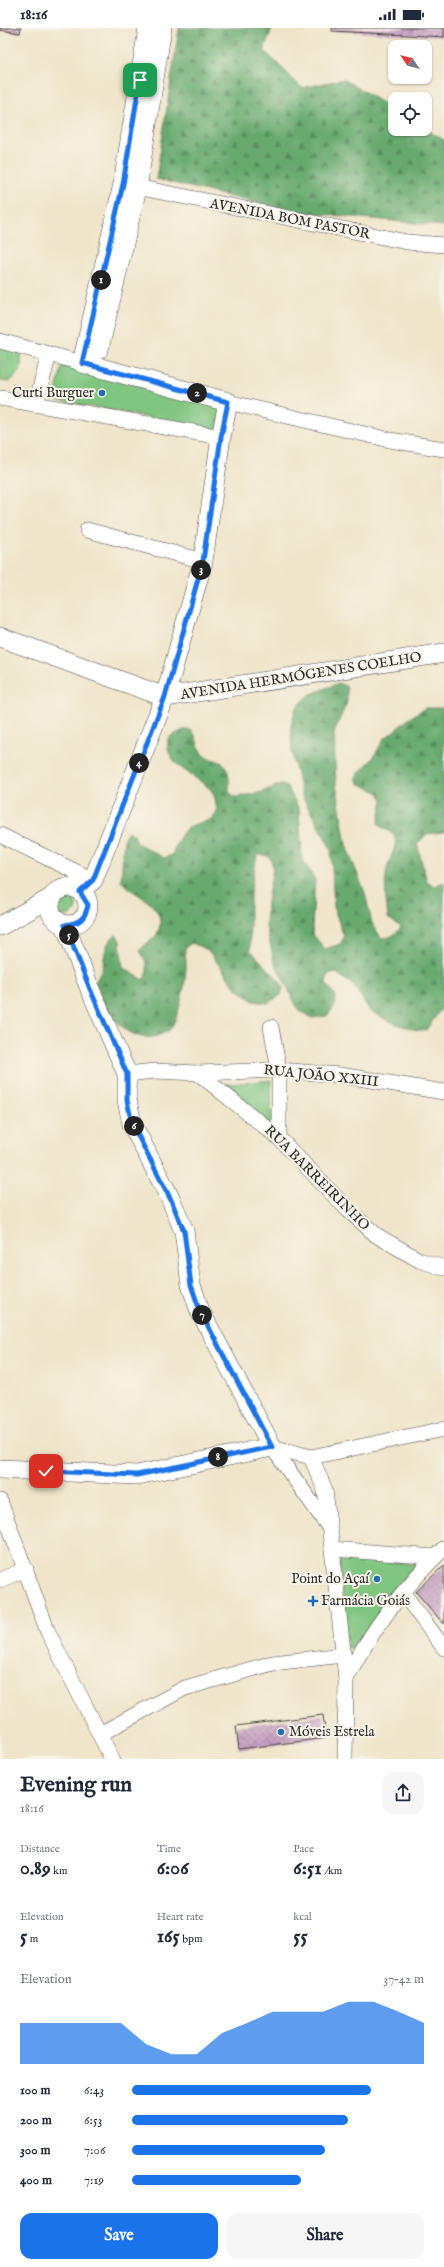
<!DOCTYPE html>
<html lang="en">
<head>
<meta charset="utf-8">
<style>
	body { margin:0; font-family:"IM FELL English",serif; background:#f6f6f7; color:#1f2937; height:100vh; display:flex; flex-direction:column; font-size:15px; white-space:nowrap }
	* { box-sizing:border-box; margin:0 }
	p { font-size:13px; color:#747a83 }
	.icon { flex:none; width:22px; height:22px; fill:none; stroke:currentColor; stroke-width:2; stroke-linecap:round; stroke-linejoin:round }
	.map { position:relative; height:1731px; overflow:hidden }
	.panel { display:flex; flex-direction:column; background:#fff; flex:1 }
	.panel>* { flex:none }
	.needle { width:26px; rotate:305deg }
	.fabs { position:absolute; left:388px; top:12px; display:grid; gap:8px }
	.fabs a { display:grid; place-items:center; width:44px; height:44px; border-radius:8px; background:#fff; box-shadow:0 1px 3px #0004; font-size:20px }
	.pin { position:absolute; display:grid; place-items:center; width:34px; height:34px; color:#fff; margin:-17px; border-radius:8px; box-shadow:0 2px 6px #0006 }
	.km { position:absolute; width:20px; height:20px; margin:-10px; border-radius:50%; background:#222; color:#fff; font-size:11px; line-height:20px; text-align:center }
	.round { display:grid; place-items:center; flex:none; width:42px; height:42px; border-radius:12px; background:#f6f6f7 }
	.summary { display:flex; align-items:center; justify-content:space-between; height:68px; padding:0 20px }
	h1 { font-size:22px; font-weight:700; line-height:30px }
	.metrics { display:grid; grid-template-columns:repeat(3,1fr); gap:6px; height:68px; padding:4px 20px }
	.metrics div { display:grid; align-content:center }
	.metrics b { font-size:20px; font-weight:700 }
	.metrics small { font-size:11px; font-weight:400 }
	.metrics p { font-size:11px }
	.chart { height:112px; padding:8px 20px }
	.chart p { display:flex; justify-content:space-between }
	.chart svg { width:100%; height:72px; margin-top:4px; fill:#1a73e8; opacity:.7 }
	.primary-button { display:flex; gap:8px; margin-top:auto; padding:8px 20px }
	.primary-button a { flex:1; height:46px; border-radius:12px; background:#1a73e8; color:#fff; font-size:16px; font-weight:700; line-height:46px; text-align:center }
	.primary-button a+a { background:#f6f6f7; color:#1f2937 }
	ul { padding:0 20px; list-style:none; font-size:13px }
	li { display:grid; grid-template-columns:64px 48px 1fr; align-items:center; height:30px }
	li i { height:10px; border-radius:5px; background:#1a73e8 }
	.status { display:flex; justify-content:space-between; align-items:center; height:28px; padding:0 20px; background:#fff; direction:ltr }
	.status svg { height:11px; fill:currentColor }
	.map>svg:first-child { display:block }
	.green { fill:#80c580; stroke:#567856 }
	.forest { fill:url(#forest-firs); stroke:#4a6a4c }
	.building { fill:url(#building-cross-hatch) }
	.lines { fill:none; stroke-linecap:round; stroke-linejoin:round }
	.minor-casing { stroke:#494743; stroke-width:16 }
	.tertiary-casing { stroke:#494743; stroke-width:20 }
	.minor { stroke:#fff; stroke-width:15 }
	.tertiary { stroke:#fff; stroke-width:19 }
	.route-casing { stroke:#fff; stroke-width:8 }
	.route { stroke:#1a73e8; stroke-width:5 }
	.poi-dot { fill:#1f6fb2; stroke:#f7f3e8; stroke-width:1.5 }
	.labels { text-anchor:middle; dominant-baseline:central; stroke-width:4; stroke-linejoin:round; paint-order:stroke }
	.street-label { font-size:14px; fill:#2b2b2b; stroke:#f7f3e8 }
	.poi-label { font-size:14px; fill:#2b2b2b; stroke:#f7f3e8; text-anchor:end }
</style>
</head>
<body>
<div class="status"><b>18:16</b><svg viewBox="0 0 49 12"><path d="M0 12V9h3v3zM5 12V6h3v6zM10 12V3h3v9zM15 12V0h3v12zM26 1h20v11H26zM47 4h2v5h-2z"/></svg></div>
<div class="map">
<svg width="444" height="1731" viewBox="0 0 444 1731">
	<defs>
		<pattern id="forest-firs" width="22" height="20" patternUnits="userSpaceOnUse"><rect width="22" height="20" fill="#68aa6e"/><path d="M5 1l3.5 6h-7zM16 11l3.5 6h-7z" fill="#568b5b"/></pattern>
		<pattern id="building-cross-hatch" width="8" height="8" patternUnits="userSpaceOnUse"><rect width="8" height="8" fill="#c69fc3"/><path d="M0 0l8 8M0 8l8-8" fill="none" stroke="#a1829f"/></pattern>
	</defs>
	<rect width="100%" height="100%" fill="#f7f3e8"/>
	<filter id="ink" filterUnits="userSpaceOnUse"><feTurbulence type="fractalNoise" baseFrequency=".025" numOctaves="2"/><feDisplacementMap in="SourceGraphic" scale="8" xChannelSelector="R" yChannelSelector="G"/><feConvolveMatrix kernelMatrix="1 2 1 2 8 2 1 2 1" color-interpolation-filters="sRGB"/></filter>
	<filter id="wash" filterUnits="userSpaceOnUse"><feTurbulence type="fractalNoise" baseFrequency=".012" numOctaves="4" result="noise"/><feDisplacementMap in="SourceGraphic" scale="16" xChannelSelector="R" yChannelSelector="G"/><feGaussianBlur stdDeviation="0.9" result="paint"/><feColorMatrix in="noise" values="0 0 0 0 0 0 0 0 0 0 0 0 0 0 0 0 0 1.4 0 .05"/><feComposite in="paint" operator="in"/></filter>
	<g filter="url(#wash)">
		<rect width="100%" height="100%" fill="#f0e5ca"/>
		<g class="green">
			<path d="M0,318L21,324C22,340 21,344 9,354L0,353Z"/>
			<polygon points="62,338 222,379 217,402 54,372"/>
			<circle cx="66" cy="878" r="10"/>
			<polygon points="271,1052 272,1098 221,1057"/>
			<polygon points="339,1530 420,1536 353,1619 347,1620"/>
		</g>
		<g class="forest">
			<polygon points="179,0 272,0 264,22 302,60 344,51 395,83 395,101 425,101 444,112 444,198 291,183 156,151"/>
			<path d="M339,655L347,659V674L334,705L336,756L346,817L365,865L372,895L381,910C391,910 395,907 401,899L388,890C386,874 383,853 388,837C390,829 399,816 394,808C390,802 383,802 378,795L383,772L379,765L358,755L356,748L373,730L384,711L411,689L425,680H444V804L427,806L417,816L427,854L434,858L444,854V977L426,1002H417L393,995L370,983L354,958L335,944L328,946L326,955L335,968L336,976L327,988L312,990L299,983L274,933L266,898L267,873L273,840L271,831L265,827H257L250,867V922L279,952L283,959L281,967L268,975L253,973L235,959L208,922L192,915L185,919C184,925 186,928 186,934C187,950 180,984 172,999C169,1004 162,1006 157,1008C129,1018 103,980 94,958C96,951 102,944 103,937C105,924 105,915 116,906L120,913L123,940L144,952C150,940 146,933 140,923C144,915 153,913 157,906C171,878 134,868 121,853L124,809L128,803L134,807L137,815L164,830L172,827C176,818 180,804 189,799C199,793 209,796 217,785C216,777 216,767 210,761C195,746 163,737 168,710L183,702H191C198,709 196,716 201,724C206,734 220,729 226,739C230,745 229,757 229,764L235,769L259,765L281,756L288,760L299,781L302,831L315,851L312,900L314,908L325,921L340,916L344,909L334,880L331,821L302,768L292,726L291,698L296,680L309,667Z"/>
		</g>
		<g id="blocks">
			<g class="building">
				<polygon points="0,0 21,0 20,5 0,2"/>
				<polygon points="332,0 444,0 444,9 332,3"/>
				<polygon points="444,1537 444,1596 416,1564"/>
				<polygon points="323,1687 326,1710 239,1721 236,1698"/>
			</g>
		</g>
	</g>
	<g filter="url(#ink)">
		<use href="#blocks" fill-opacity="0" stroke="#494743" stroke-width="1"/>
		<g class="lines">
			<defs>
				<g id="minor">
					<polyline points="127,157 407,214 444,217"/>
					<polyline points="0,313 82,335"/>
					<polyline points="0,370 221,409"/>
					<polyline points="228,374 390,412 444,421"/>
					<polyline points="36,376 49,326"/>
					<polyline points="87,502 203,533"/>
					<polyline points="0,807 93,852"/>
					<polyline points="271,999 279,1042 279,1110"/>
					<polyline points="198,1045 279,1110 348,1182 376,1207 419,1232 444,1240"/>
					<polyline points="127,1046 155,1043 198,1045 279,1042 340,1047 444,1064"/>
					<polyline points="272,1419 311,1429 444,1401"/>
					<polyline points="272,1419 328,1498"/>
					<polyline points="311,1429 325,1462 332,1521 346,1651 345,1731"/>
					<polyline points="0,1473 48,1604 112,1731"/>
					<polyline points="332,1521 435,1529"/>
					<polyline points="0,1552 26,1541"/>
					<polyline points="403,1565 444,1620"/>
					<path d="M346,1651C371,1602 405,1558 444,1520"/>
					<polyline points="100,1706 185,1660 273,1635 343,1627"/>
				</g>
				<g id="tertiary">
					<polyline points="99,321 137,160 162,0"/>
					<polyline points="0,609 165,669 444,625"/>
					<circle cx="69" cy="878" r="19"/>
					<polyline points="80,863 93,852 165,669 203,533 221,409 228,374 82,335 123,156 148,0"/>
					<polyline points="0,898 51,870"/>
					<polyline points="0,1441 137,1447 272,1419 200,1283 191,1257 184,1203 171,1172 132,1096 127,1072 127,1046 90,961 65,897"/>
				</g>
			</defs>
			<use href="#minor" class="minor-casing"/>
			<use href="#tertiary" class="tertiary-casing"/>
			<use href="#minor" class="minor"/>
			<use href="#tertiary" class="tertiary"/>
		</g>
	</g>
	<g class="lines" filter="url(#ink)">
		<defs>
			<path id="route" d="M46,1443L137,1447L272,1419L200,1283L191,1257L184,1203L171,1172L132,1096L127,1072V1046L90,961L65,897C80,895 85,891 88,877L80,864L93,852L165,669L203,533L221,409L228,374L82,335L123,156L140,52"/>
		</defs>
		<use href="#route" class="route-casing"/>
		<use href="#route" class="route"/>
	</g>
	<g class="poi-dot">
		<circle cx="102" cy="365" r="4"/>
		<circle cx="377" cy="1551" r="4"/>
		<path d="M311 1567h4v4h4v4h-4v4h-4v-4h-4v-4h4z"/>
		<circle cx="281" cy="1704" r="4"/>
	</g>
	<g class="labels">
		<g class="street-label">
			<text transform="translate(290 191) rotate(11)">AVENIDA BOM PASTOR</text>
			<text transform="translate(301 648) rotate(-9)">AVENIDA HERMÓGENES COELHO</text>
			<text transform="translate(321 1048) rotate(6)">RUA JOÃO XXIII</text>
			<text transform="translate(317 1150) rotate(45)">RUA BARREIRINHO</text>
		</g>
		<g class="poi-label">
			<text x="94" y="365">Curti Burguer</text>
			<text x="369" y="1551">Point do Açaí</text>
			<text x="321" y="1573" text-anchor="start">Farmácia Goiás</text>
			<text x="289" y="1704" text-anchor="start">Móveis Estrela</text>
		</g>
	</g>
</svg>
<div class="fabs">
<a><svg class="needle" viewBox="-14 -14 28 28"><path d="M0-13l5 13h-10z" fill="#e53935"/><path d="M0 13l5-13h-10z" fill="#747a83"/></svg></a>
<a><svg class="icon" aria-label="locate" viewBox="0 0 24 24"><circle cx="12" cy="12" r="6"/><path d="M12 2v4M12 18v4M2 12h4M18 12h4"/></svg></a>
</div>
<div class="pin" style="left:140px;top:52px;background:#1e9e55"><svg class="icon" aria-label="arrive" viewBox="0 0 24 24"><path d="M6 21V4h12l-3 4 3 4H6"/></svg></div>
<div class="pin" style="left:46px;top:1443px;background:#d93025"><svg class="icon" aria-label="check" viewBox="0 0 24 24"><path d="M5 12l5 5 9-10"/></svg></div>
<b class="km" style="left:101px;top:252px">1</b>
<b class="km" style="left:197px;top:365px">2</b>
<b class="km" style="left:201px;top:542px">3</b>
<b class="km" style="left:139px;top:735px">4</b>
<b class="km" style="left:69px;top:907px">5</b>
<b class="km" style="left:134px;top:1098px">6</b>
<b class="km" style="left:202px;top:1287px">7</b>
<b class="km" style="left:218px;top:1429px">8</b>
</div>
<section class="panel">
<div class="summary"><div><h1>Evening run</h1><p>18:16</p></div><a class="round"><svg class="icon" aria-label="share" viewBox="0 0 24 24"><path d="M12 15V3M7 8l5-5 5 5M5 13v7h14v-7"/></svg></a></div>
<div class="metrics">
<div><p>Distance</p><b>0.89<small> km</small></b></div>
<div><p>Time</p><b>6:06</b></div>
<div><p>Pace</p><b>6:51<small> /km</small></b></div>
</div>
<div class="metrics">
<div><p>Elevation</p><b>5<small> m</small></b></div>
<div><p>Heart rate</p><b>165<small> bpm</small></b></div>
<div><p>kcal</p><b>55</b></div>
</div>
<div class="chart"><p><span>Elevation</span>37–42 m</p>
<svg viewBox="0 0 160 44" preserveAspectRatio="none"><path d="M0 44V19L10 19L20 19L30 19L40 19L50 32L60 38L70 38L80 25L90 19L100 12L110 12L120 12L130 6L140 6L150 12L160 19V44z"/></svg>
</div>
<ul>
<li><b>100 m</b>6:43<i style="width:82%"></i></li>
<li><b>200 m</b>6:53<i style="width:74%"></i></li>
<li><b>300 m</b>7:06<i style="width:66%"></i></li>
<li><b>400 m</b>7:19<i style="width:58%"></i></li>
</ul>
<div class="primary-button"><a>Save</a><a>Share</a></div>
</section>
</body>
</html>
